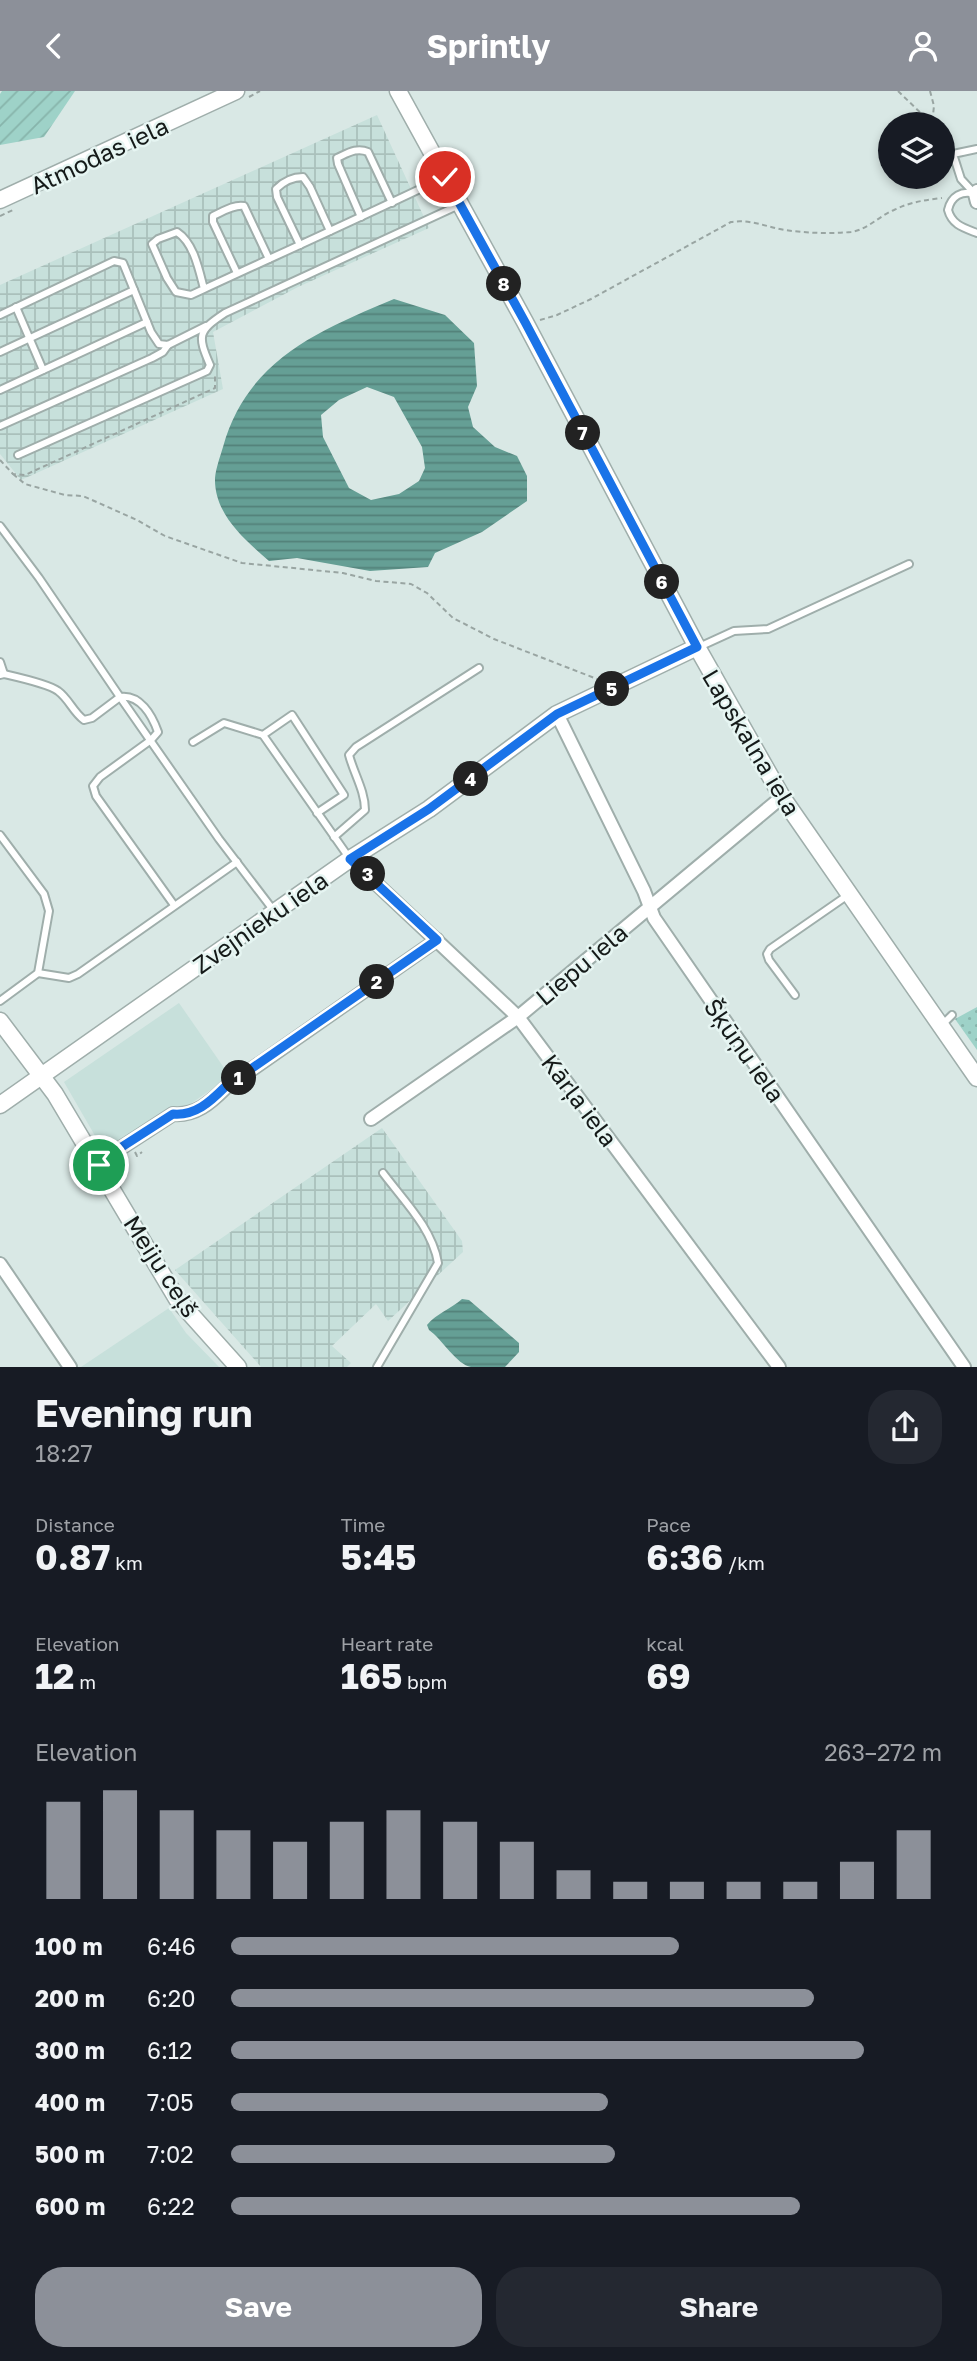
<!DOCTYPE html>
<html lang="en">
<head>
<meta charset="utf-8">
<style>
	body { margin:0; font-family:"Golos Text",sans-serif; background:#242831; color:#f1f3f6; height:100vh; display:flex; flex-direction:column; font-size:26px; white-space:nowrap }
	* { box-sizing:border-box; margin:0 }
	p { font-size:23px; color:#9ea1a6 }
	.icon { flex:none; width:38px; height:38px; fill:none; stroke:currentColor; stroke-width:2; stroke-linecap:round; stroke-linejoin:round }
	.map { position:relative; height:1276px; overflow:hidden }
	.details { display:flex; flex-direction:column; background:#171b24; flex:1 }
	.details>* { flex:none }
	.tools { position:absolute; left:878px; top:21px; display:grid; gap:14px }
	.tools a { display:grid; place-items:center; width:77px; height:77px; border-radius:50%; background:#171b24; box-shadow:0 4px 10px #0003; font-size:35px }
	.pin { position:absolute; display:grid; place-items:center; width:60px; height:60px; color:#fff; margin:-30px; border:4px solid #fff; border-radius:50%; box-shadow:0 2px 7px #0007 }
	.km { position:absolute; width:35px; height:35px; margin:-18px; border-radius:50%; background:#222; color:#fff; font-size:19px; line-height:35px; text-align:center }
	.round { display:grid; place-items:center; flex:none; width:74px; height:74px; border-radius:28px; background:#242831 }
	.summary { display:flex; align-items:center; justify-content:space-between; height:119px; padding:0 35px }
	h1 { font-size:38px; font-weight:700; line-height:52px }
	.stats { display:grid; grid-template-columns:repeat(3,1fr); gap:10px; height:119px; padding:7px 35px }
	.stats div { display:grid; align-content:center }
	.stats b { font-size:35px; font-weight:700 }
	.stats small { font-size:19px; font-weight:400 }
	.stats p { font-size:19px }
	.chart { height:196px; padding:14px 35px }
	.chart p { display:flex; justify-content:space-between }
	.chart svg { width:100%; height:126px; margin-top:7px; stroke:#8c9099; stroke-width:6 }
	.cta { display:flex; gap:14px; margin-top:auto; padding:14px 35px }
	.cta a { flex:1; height:80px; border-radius:28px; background:#8c9099; color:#fff; font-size:28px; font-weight:700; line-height:80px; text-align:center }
	.cta a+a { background:#242831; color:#f1f3f6 }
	ul { padding:0 35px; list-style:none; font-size:23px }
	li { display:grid; grid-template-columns:112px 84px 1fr; align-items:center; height:52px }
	li i { height:18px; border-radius:9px; background:#8c9099 }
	header { display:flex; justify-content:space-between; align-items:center; height:91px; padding:0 35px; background:#8c9099; color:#fff; font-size:32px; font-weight:700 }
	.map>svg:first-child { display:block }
	.built { fill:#c7e0db }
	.industrial { fill:url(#industrial-grid) }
	.park { fill:url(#park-dots) }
	.garden { fill:url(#garden-furrows) }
	.water { fill:url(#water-rules); fill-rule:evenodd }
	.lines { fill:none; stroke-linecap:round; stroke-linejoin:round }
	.lane-casing { stroke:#9faeab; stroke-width:10 }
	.street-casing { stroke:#9faeab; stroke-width:16 }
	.secondary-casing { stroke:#9faeab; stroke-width:19 }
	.path { stroke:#99a5a2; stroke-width:2; stroke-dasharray:5 3.5; stroke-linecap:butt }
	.lane { stroke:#fff; stroke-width:6 }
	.street { stroke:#fff; stroke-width:12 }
	.secondary { stroke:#fff; stroke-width:16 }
	.route-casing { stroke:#fff; stroke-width:14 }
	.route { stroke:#1a73e8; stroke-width:9 }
	.labels { text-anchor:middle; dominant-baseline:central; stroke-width:5; stroke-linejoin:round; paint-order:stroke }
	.street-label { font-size:24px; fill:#151a19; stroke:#e6f5f2 }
</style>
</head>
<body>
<header><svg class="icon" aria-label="back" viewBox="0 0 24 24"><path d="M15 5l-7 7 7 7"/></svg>Sprintly<svg class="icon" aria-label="person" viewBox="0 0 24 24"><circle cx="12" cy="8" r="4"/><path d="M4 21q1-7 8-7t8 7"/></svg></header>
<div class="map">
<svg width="977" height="1276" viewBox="0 0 977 1276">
	<defs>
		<pattern id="industrial-grid" width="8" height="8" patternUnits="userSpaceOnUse" patternTransform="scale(1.75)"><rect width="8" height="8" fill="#c7e0db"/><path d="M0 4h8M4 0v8" fill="none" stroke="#aac0bb"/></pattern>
		<pattern id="park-dots" width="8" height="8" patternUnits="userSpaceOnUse" patternTransform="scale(1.75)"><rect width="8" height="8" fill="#9ed2c8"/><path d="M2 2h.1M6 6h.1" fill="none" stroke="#87b4ab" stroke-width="1.8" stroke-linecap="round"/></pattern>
		<pattern id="garden-furrows" width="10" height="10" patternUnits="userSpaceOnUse" patternTransform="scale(1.75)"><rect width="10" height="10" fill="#9ed2c8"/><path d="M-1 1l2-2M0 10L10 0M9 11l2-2" fill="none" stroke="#87b4ab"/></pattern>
		<pattern id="water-rules" width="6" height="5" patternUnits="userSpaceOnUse" patternTransform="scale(1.75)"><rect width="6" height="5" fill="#659f95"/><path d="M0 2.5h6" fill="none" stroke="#528179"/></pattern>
	</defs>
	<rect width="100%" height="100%" fill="#d9e8e5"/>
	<g class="built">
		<polygon points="179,912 229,984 212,998 109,1069 64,991"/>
		<polygon points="169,1217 186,1242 219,1276 81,1276"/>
	</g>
	<g class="industrial">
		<polygon points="377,24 429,137 298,196 213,241 223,298 21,389 0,363 0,194"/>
		<polygon points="382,1037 462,1150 463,1161 388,1230 376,1213 332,1255 351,1272 347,1276 261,1276 175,1179"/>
	</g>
	<polygon class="park" points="977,916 977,959 955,928"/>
	<polygon class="garden" points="2,0 75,0 44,46 0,54 0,3"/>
	<g class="water">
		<path d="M394,208L445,224L474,252L477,295L468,316L473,336L495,356L517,365L527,385V410L482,441L435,462L428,476L370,480L297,467L269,470C244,448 214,423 215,387C216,377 220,366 223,356C247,269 318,240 394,208ZM367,296L394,306L422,356L425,377L419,390L399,403L371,409L349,397L323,346L321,324L339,309Z"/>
		<path d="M462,1208L469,1209L519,1252V1261L505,1276C494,1276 482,1276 471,1276C457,1274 442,1248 429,1239L427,1234C437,1222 451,1218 462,1208Z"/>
	</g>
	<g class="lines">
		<defs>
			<g id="lane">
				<polyline points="974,102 961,88 953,63 977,58"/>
				<path d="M975,103C962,99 951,105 948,119C952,134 964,137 977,142"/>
				<path d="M361,126L338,73L337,67C348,62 357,56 368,61L392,112"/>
				<path d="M300,154L277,106L276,98C284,90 292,86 303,86L310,96L330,140"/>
				<path d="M237,182L213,131V125C222,121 234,113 244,115L269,168"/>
				<path d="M204,198C199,179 194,152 177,141L158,148L152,153L167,187L176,201L191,204L204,198C284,161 364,125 443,87"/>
				<polyline points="16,216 43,279"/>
				<polyline points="0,224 114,170 123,172 151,241 159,253 168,254 206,235"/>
				<polyline points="0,261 134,199"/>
				<polyline points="0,299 147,231"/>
				<polyline points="0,335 152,267 163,261 168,254"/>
				<path d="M18,364L207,280L210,274C197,244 198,240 225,222L459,114"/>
				<path d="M0,435L39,487L120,606C140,603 152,624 158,641L151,649L100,686L93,695L96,705L174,814"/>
				<polyline points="699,556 734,540 768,538 909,473"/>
				<polyline points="0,571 4,583"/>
				<path d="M0,584L4,583C17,586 49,593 58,600C69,608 73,621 84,629L92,627L120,606L219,748L274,820"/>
				<polyline points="263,644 292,624 344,704 317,722"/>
				<polyline points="193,651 224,632 263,644 350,768"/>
				<polyline points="0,744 44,803 49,820 38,882 0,910"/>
				<path d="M334,746L365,719C365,700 354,683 349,664L356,656L479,577"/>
				<polyline points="38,882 69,887 78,883 237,771"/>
				<polyline points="795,904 769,869 767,863 770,858 848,804"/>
				<polyline points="941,935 952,924"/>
				<path d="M377,1276L438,1172C432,1137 404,1110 383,1082"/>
			</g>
			<g id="street">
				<polyline points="977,100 975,103 977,111"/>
				<polyline points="557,623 644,800 654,827 964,1276"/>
				<polyline points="350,768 518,926 779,1276"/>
				<polyline points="371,1028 518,926 782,706"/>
				<path d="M99,1074L104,1068L173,1023C195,1025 210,1012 225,997L437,849"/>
				<polyline points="0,1173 70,1276"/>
			</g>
			<g id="secondary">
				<polyline points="398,0 525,231 697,556 782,706 977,987"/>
				<polyline points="0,109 236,0"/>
				<polyline points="0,930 55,1003 177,1208 238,1276"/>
				<polyline points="0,1014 350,768 429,718 557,623 697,556"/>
			</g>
		</defs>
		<use href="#lane" class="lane-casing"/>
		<use href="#street" class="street-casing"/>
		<use href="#secondary" class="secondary-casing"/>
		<g class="path">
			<polyline points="898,0 932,33"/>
			<polyline points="930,0 934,15 932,33"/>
			<polyline points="249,6 260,0"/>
			<polyline points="0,125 13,119"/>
			<path d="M540,229L557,224L591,208L731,131C751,128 766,136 785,139C806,142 829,143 851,141C867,139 879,125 894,119C910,111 925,109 942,107"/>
			<polyline points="0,369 13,383 25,384 215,297 215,284"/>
			<polyline points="13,383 25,393 65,404 83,405 137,429 165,445 242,472 343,482 376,490 411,493 427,502 453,527 494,548 597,588"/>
			<polyline points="135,1061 137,1065 142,1061"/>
		</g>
		<use href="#lane" class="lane"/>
		<use href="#street" class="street"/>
		<use href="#secondary" class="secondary"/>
	</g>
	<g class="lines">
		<defs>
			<path id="route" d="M99,1074L103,1068L173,1023C195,1025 210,1011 225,996L437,849L350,768L429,718L557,623L697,556L525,231L445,86"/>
		</defs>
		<use href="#route" class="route-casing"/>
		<use href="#route" class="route"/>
	</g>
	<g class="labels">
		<g class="street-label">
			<text transform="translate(99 64) rotate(-25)">Atmodas iela</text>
			<text transform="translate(752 651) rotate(59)">Lapskalna iela</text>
			<text transform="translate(260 831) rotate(-35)">Zvejnieku iela</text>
			<text transform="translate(581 873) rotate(-40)">Liepu iela</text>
			<text transform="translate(745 959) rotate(55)">Šķūņu iela</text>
			<text transform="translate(580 1009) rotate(53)">Kārļa iela</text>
			<text transform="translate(162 1175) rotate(57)">Meiju ceļš</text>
		</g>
	</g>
</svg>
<div class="tools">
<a><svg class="icon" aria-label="layers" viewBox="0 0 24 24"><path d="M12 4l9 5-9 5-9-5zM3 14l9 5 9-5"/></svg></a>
</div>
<div class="pin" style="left:99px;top:1074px;background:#1e9e55"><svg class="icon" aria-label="arrive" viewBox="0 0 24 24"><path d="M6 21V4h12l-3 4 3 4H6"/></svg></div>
<div class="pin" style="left:445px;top:86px;background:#d93025"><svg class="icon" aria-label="check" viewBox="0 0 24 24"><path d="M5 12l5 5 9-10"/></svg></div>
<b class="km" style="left:239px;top:987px">1</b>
<b class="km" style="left:377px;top:891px">2</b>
<b class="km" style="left:368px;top:783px">3</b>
<b class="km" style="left:471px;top:688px">4</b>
<b class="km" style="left:612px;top:598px">5</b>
<b class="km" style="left:662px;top:491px">6</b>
<b class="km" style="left:583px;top:342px">7</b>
<b class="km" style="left:504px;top:193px">8</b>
</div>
<section class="details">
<div class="summary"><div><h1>Evening run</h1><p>18:27</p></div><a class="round"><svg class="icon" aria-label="share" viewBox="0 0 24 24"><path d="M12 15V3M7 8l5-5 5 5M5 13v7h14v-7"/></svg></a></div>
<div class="stats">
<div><p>Distance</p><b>0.87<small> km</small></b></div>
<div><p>Time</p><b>5:45</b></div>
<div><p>Pace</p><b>6:36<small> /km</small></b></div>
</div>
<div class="stats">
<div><p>Elevation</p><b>12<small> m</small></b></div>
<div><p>Heart rate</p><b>165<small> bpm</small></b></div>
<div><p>kcal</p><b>69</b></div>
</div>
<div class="chart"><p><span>Elevation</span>263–272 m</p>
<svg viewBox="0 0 160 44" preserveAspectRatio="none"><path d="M5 44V10M15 44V6M25 44V13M35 44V20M45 44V24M55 44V17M65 44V13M75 44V17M85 44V24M95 44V34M105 44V38M115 44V38M125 44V38M135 44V38M145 44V31M155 44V20"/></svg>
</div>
<ul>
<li><b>100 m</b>6:46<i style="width:63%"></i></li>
<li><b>200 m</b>6:20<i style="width:82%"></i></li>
<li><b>300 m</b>6:12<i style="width:89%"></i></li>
<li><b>400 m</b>7:05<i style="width:53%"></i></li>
<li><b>500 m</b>7:02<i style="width:54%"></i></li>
<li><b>600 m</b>6:22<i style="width:80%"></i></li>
</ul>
<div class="cta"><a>Save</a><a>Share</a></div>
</section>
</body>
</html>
